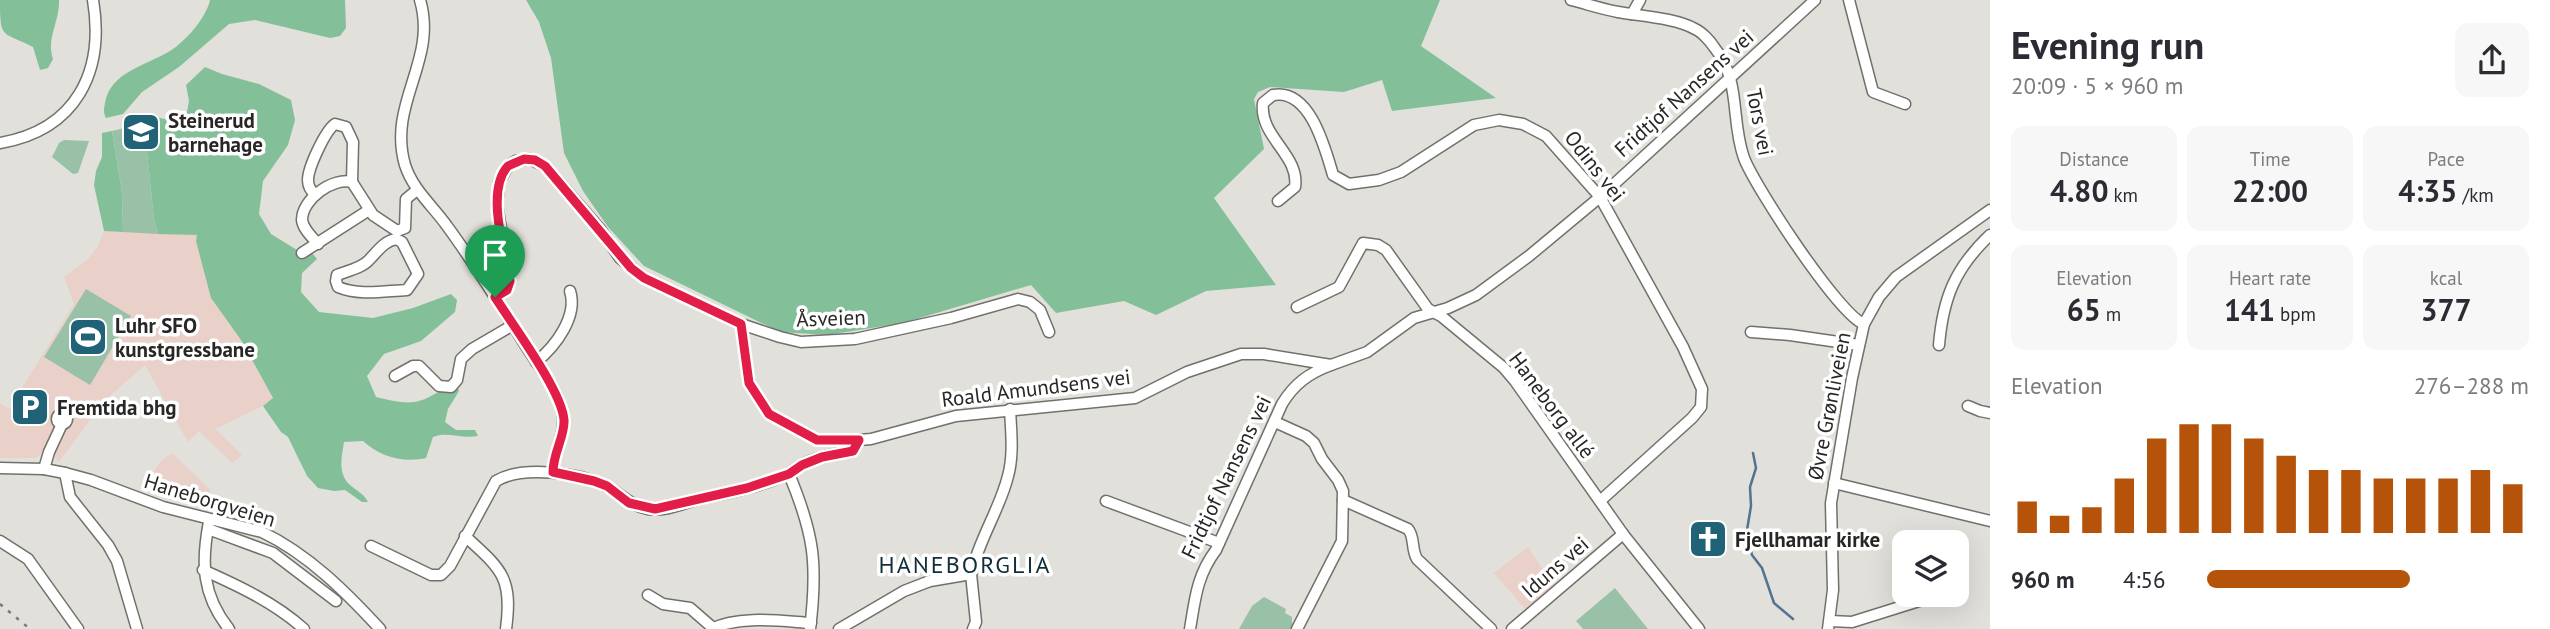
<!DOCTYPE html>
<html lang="en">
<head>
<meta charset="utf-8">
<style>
	body { margin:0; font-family:"PT Sans",sans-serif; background:#f7f7f7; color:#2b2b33; height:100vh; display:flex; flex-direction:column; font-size:26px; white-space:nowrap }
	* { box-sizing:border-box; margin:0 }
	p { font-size:23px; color:#7c7c81 }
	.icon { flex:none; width:38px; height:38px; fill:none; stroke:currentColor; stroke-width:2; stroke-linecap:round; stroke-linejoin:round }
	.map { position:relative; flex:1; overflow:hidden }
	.panel { display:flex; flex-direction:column; background:#fff; width:560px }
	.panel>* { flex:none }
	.controls { position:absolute; left:1892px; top:530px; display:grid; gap:14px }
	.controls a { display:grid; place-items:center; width:77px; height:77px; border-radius:14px; background:#fff; box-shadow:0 7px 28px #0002; font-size:35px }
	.pin { position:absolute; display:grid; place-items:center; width:60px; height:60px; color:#fff; margin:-72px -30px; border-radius:50% 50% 50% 0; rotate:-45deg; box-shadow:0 0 7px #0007 }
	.pin .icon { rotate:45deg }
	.round { display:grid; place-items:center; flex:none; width:74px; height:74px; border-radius:14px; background:#f7f7f7 }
	.headline { display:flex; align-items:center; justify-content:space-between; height:119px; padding:0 21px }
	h1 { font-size:38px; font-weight:600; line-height:52px }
	.metrics { display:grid; grid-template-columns:repeat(3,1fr); gap:10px; height:119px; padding:7px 21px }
	.metrics div { display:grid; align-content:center; border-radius:14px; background:#f7f7f7; text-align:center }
	.metrics b { font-size:30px; font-weight:600 }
	.metrics small { font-size:19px; font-weight:400 }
	.metrics p { font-size:19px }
	.chart { height:196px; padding:14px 21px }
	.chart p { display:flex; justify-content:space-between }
	.chart svg { width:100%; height:126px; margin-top:7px; stroke:#b45309; stroke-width:6 }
	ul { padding:0 21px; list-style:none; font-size:23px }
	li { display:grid; grid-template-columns:112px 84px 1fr; align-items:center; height:52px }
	li i { height:18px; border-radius:9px; background:#b45309 }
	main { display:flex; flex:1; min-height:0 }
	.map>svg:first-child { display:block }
	.education { fill:#e9d0c8 }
	.green { fill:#99c1a7 }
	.forest { fill:#83c09a }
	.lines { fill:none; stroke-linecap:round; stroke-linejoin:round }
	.stream { stroke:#537391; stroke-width:2.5 }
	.minor-casing { stroke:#71706a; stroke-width:13 }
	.minor { stroke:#fff; stroke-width:10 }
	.rail { stroke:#7c7a76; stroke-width:2.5; stroke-dasharray:3.5 7; stroke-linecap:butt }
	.route-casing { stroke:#fff; stroke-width:14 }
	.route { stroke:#e11d48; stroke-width:9 }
	.labels { text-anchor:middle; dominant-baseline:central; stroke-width:7; stroke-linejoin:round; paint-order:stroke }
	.street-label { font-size:21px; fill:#282725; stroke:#fff }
	.poi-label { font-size:21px; font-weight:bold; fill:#282725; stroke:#fff; text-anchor:start }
	.quarter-label { font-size:24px; letter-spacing:2px; fill:#102f38; stroke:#fff }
</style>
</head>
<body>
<main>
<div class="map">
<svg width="1990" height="629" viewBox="0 0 1990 629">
	<rect width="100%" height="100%" fill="#e2e0da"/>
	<g class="education">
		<polygon points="104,231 197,235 211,298 241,340 273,399 263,406 215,429 242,455 232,463 199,431 188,442 145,365 104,401 59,462 46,449 36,458 0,458 0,403 9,409 74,304 64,277 89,258 98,246"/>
		<polygon points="172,453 211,491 205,508 169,499 144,486 160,462"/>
		<polygon points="1528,547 1555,588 1528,612 1494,573"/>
	</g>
	<g class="green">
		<polygon points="141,124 147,132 146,143 154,219 158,234 123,232 122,192 112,131"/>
		<polygon points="64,140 89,141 78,173 73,174 52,157 59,143"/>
		<polygon points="86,289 131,316 90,385 44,357"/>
		<polygon points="1615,588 1648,629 1583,629 1576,621"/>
		<polygon points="1264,597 1286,609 1285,613 1292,617 1292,623 1296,625 1294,629 1239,629 1252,606"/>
	</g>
	<g class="forest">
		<path d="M0,0H59C60,21 46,38 53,59L48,68L40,70L33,47C2,31 0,40 0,0Z"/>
		<path d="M210,0H345L346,28L340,36L330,38L255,20L229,24L179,67L142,92L123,114L106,118C103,112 104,109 105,103C110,72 147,65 170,51C186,41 206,18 210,0Z"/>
		<polygon points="526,0 1440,0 1421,46 1496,98 1392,111 1382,80 1344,92 1270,87 1258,92 1254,99 1264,149 1214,198 1276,285 1206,291 1156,315 1124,301 1056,313 1031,285 903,323 827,335 780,332 644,266 608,227 583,191 564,153 551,58 539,22"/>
		<path d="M205,67L222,74L259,84L291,100L295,120L288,145L263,181L259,214L271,234L302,253H312L317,259L302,273L301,292L319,312L373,318L413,308L451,294L457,300L455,312L421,341L384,354L367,376L376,397C416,407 422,404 455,380L459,391L448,409L445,422L456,430H475L478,436C461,439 447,431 433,437L426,458C403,463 380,457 363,441L344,442C342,455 338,470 347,482C354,490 363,492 368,502H362L345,490L334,491L318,488L307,476L288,437L281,432L263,406L273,398L241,340L211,298L196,241L197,235L158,234L154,219L146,143L147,132L141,124L152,116L177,122L186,117L189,101L186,85Z"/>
		<polygon points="112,131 122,192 123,232 104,231 94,185 96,171 102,157 102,133"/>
	</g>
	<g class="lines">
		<polyline class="stream" points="1753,453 1756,468 1750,487 1751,506 1747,530 1749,543 1752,555 1762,568 1774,603 1793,619"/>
		<defs>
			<g id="minor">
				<path d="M420,0C438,61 387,103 405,165C413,190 433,206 447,226C475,264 501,306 526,346C539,367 559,390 563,416C566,434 553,452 553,472"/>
				<path d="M1571,0C1587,4 1602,9 1618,12C1640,16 1676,18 1695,29C1702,32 1710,41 1714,47C1742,82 1730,119 1744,158C1755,187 1839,315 1864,324"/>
				<polyline points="1849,0 1873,92 1905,104"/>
				<polyline points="1632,14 1640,0"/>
				<path d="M0,143C76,130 105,72 93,0"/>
				<path d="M315,195C311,190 308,187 308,180C308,168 325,131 335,124L346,127L353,142L352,182"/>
				<path d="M1278,201L1295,187C1300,155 1259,137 1263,103L1273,95C1310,88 1325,148 1333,175L1349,184L1379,180L1401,172L1474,125L1499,120L1523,124L1546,136L1600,197L1683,347L1702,389L1701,407L1692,418L1600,501"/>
				<path d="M396,239L402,242L418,274L407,290C384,291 359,296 338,287L336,281L337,275C347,271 362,268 369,260C377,252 384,241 396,239Z"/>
				<path d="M318,244C312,237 303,229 302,220C302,199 333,177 352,182L373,215L397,231L405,228L406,199L417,190"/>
				<polyline points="302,253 369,210"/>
				<polyline points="495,297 507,290 510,281 497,205 499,182 508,166 516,161 530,159 545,166 600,229 620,258 644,278 741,324 780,337 801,342 855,339 951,318 1018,299 1030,302 1040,310 1049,332"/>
				<polyline points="1297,307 1339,287 1363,243 1378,245 1386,250 1428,309 1441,316 1504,368 1515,381 1623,534 1699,629"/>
				<polyline points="741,324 749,383 769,414 817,440 859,440"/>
				<polyline points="1751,332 1790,335 1859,345"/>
				<path d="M1939,345C1943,298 1955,268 1990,235"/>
				<path d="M536,362C556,346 578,316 570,291"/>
				<polyline points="395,376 413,366 419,366 439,386 451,387 457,380 461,359 472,349 513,325"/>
				<polyline points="1968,406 1980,411 1990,413"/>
				<circle cx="62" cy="419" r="5"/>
				<polyline points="1275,422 1306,436 1314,443 1322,459 1338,480 1343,491 1342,541 1297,629"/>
				<path d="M0,468L44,469L65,473L91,480L163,507L262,532C308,554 346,592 380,629"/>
				<polyline points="44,469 49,452 62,424"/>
				<polyline points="65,473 70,497 108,545 117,561 137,629"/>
				<path d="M789,474C814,534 818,564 810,629"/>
				<polyline points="1834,483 1990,521"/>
				<path d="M1343,500L1408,529C1415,537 1411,549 1417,559L1491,629"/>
				<polyline points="1106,501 1219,543"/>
				<path d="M209,522C201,563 202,595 229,629"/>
				<polyline points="208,529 273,553 336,601"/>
				<path d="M465,536C501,569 513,577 506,629"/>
				<polyline points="0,541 28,559 78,629"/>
				<path d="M371,546L431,575H441L450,566L496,481C522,465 580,473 606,486C621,494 631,506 648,509C665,512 684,503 700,499C730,492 761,487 788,474C793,471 797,467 802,465C818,456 836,454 853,451L859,440L871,439L956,416L1135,398L1187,372L1241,354H1264L1331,365L1367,352L1414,318L1448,308L1476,295L1529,256L1600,197L1815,0"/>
				<path d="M203,570C239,586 275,603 304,629"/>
				<polyline points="971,574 976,622 973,629"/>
				<polyline points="648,595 663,604 690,608 713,628"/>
				<polyline points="1830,621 1852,622 1935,596"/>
				<path d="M711,629C740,615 780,621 811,623"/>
				<path d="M839,629L904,591L930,581L971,574C979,539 1000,509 1008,476C1014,454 1011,431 1010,409"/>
				<path d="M1190,629C1195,599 1197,575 1216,550L1282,404C1294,384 1309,373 1331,365"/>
				<polyline points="1512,629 1623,534"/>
				<polyline points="1828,629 1833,590 1831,503 1852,378 1864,324 1879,297 1896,277 1990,210"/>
			</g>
		</defs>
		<use href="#minor" class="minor-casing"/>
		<use href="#minor" class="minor"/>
		<polyline class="rail" points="0,604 30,629"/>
	</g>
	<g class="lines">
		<defs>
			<path id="route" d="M524,159L535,160L545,166L631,268L644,278L741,324L749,383L769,414L817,440H859L853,451L822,457L802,465L789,474L747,488L655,509L629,503L607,486L594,481L553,472C553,453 565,436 564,420C562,391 512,324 495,297L507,290L510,281C505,252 485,190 508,166Z"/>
		</defs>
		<use href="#route" class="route-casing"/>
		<use href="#route" class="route"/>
	</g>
	<defs>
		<symbol id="school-square" viewBox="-11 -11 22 22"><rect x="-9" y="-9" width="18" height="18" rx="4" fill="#206276" stroke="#fff"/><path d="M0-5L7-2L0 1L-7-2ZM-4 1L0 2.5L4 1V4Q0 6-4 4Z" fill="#fff"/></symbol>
		<symbol id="stadium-square" viewBox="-11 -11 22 22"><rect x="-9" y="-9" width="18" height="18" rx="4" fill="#206276" stroke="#fff"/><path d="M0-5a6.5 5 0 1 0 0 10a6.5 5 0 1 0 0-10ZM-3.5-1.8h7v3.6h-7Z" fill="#fff"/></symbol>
		<symbol id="parking-square" viewBox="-11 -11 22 22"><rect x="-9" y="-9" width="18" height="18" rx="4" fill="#206276" stroke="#fff"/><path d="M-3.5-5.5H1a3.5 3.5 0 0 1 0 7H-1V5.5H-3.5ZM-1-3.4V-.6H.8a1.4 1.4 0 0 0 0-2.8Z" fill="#fff"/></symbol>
		<symbol id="church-square" viewBox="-11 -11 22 22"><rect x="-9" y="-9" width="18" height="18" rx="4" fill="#206276" stroke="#fff"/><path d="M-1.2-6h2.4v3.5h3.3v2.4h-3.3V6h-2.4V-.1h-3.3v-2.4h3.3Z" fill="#fff"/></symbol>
	</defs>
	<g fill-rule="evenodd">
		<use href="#school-square" x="119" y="110" width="44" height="44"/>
		<use href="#stadium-square" x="66" y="315" width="44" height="44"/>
		<use href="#parking-square" x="8" y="385" width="44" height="44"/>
		<use href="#church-square" x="1686" y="517" width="44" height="44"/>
	</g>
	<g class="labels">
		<g class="street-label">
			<text transform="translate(1684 93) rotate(-42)">Fridtjof Nansens vei</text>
			<text transform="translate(1760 122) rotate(79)">Tors vei</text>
			<text transform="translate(1595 166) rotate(52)">Odins vei</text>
			<text transform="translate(831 318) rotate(-2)">Åsveien</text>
			<text transform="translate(1036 388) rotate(-7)">Roald Amundsens vei</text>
			<text transform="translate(1552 405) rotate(53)">Haneborg allé</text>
			<text transform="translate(1829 406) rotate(-79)">Øvre Grønliveien</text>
			<text transform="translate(1226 477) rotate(-64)">Fridtjof Nansens vei</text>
			<text transform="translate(210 500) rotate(17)">Haneborgveien</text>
			<text transform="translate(1555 567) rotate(-41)">Iduns vei</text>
		</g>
		<g class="poi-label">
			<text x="168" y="120">Steinerud<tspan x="168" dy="24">barnehage</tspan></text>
			<text x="115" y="325">Luhr SFO<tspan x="115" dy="24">kunstgressbane</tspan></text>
			<text x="57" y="407">Fremtida bhg</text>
			<text x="1735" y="539">Fjellhamar kirke</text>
		</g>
		<g class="quarter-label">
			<text x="965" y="564">HANEBORGLIA</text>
		</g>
	</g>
</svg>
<div class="controls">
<a><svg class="icon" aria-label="layers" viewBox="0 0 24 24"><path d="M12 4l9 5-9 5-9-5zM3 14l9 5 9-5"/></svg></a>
</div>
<div class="pin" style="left:495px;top:297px;background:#1e9e55"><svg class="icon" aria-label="arrive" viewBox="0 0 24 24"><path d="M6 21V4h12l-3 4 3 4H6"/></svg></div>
</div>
<section class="panel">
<div class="headline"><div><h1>Evening run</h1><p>20:09 · 5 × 960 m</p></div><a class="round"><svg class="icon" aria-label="share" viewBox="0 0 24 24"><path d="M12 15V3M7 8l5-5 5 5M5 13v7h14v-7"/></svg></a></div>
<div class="metrics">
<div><p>Distance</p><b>4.80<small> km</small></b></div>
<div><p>Time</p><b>22:00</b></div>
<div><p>Pace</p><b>4:35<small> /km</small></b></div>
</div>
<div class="metrics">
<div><p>Elevation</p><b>65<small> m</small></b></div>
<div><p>Heart rate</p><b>141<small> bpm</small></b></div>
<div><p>kcal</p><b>377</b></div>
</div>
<div class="chart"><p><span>Elevation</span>276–288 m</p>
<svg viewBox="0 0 160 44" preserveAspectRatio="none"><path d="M5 44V33M15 44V38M25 44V35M35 44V25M45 44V11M55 44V6M65 44V6M75 44V11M85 44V17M95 44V22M105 44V22M115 44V25M125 44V25M135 44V25M145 44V22M155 44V27"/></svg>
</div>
<ul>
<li><b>960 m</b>4:56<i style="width:63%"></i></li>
</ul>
</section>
</main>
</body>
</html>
